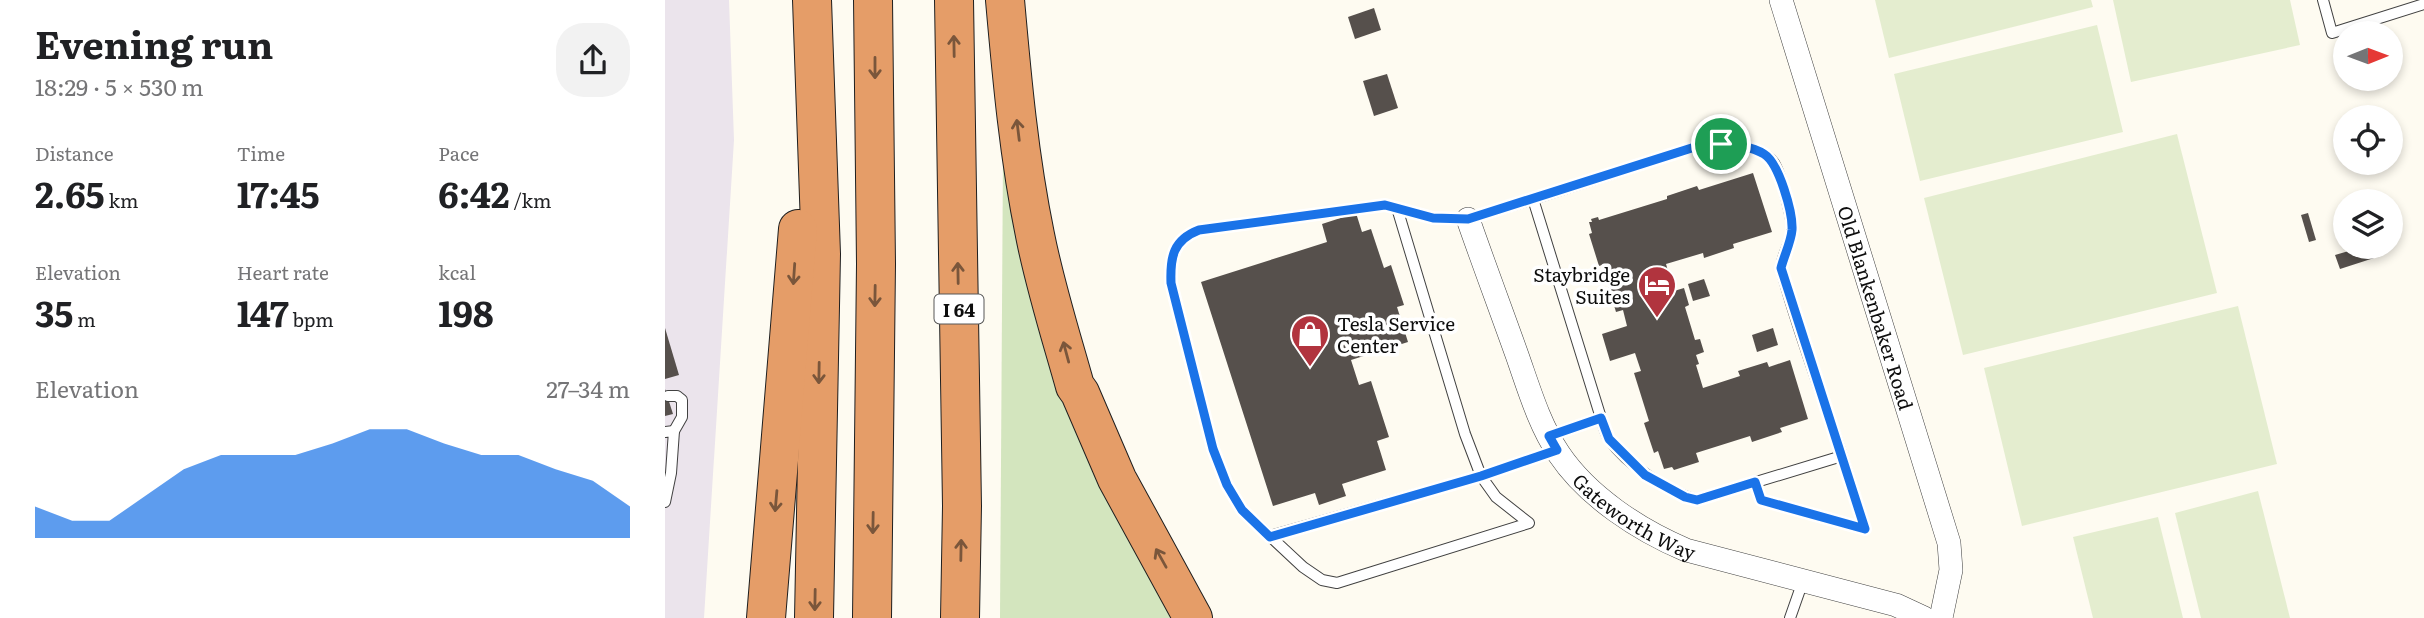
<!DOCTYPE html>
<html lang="en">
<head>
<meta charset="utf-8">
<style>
	body { margin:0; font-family:Literata,serif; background:#f2f2f2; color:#202124; height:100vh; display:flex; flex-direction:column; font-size:26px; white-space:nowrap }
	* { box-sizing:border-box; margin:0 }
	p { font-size:23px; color:#757577 }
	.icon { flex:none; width:38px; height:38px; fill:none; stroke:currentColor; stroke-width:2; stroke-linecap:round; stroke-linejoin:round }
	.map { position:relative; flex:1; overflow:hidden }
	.details { display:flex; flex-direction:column; background:#fff; width:665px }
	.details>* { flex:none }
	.needle { width:46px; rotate:89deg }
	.fabs { position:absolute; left:1668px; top:21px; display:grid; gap:14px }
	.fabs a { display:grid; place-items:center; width:70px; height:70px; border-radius:50%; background:#fff; box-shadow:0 4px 10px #0003; font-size:35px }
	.pin { position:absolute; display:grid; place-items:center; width:60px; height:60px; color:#fff; margin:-30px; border:4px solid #fff; border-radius:50%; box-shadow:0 2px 7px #0007 }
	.round { display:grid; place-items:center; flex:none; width:74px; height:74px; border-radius:28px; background:#f2f2f2 }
	.summary { display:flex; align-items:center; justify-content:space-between; height:119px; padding:0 35px }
	h1 { font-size:38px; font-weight:700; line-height:52px }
	.stats { display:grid; grid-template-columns:repeat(3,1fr); gap:10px; height:119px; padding:7px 35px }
	.stats div { display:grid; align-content:center }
	.stats b { font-size:35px; font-weight:700 }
	.stats small { font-size:19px; font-weight:400 }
	.stats p { font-size:19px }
	.chart { height:196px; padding:14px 35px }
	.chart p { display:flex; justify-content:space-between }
	.chart svg { width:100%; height:126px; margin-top:7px; fill:#1a73e8; opacity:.7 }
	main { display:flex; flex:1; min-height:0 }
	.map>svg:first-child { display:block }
	.industrial { fill:#ebe4ec }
	.green { fill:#d3e5be }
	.pitch { fill:#e4edcf }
	.building { fill:#56504c }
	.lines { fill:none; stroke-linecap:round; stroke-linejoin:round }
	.lane-casing { stroke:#414141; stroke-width:12 }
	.street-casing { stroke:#414141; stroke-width:24 }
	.highway-casing { stroke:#1f1f1f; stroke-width:40 }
	.lane { stroke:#fff; stroke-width:10 }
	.street { stroke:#fff; stroke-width:23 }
	.highway { stroke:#e59d68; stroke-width:38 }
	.oneway { stroke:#7a563b }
	.route-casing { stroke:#fff; stroke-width:14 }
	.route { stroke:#1a73e8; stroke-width:9 }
	.labels { text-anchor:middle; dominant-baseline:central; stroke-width:7; stroke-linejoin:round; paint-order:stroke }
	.shield { fill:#fff; stroke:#565656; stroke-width:2 }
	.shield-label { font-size:18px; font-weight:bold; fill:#0e0e0e }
	.poi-label { font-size:19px; fill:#0e0e0e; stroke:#fff; text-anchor:end }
	.street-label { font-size:19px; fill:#0e0e0e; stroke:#fff }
</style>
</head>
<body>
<main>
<section class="details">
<div class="summary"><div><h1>Evening run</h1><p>18:29 · 5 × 530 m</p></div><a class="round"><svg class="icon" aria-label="share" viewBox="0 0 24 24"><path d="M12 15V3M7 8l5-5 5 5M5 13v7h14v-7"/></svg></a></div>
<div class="stats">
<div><p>Distance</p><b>2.65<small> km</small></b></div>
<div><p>Time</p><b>17:45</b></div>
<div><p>Pace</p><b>6:42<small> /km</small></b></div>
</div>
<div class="stats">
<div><p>Elevation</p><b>35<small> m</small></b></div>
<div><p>Heart rate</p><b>147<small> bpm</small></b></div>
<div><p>kcal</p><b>198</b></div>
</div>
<div class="chart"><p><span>Elevation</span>27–34 m</p>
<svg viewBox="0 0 160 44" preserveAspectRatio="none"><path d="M0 44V33L10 38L20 38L30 29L40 20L50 15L60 15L70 15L80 11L90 6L100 6L110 11L120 15L130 15L140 20L150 24L160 33V44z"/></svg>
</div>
</section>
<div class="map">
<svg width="1759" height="618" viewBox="0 0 1759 618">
	<rect width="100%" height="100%" fill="#fefbf1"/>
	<polygon class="industrial" points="0,0 64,0 69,140 39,618 0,618"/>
	<polygon class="green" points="338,154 512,618 335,618"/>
	<g class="pitch">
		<polygon points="1210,0 1426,0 1428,7 1224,58"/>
		<polygon points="1448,0 1625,0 1635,45 1466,82"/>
		<polygon points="1432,25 1458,132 1255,181 1229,74"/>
		<polygon points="1512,134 1552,293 1298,355 1259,198"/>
		<polygon points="1573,306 1612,464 1357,526 1319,368"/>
		<polygon points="1593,491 1625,618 1536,618 1510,513"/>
		<polygon points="1493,517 1518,618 1428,618 1408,537"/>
	</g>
	<g class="building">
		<polygon points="709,8 716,30 690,39 683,17"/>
		<polygon points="722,74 733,108 709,116 698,81"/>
		<polygon points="1088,173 1107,232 1068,244 1069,248 1039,258 1038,253 1001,264 1009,291 1019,288 1024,305 1020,307 1030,340 1035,339 1039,352 1031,355 1034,364 1031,365 1038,388 1075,376 1073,371 1102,362 1104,367 1125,360 1143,419 1115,428 1117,432 1087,442 1085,436 1031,453 1034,462 1009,470 1007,467 999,469 993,451 989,453 979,423 984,421 969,373 976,371 970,353 945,361 937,334 962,326 958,310 951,312 937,265 934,266 924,234 927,233 924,222 927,222 926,219 933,217 934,220 1002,199 1002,196 1032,186 1034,190"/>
		<polygon points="691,213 697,232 706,229 719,268 726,265 739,305 732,307 743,342 686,360 694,385 706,381 724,437 712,441 721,470 677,484 681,496 654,505 650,493 608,506 536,282 662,242 657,224"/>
		<polygon points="1643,213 1651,240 1644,242 1636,215"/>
		<polygon points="1694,248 1695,253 1706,249 1709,258 1675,269 1670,255"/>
		<polygon points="1039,279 1045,296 1028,301 1023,284"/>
		<polygon points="0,328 14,375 0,379"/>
		<polygon points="1108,328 1113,345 1092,352 1087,335"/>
		<polygon points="0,389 8,414 0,416"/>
	</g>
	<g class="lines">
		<defs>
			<g id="lane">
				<polyline points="1658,0 1667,33 1759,4"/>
				<path d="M868,199L1033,146C1055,144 1095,142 1109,163C1116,174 1127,217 1127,230C1126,244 1114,259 1117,272C1133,332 1158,396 1177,456L1032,500C1003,492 961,464 944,439C940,433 938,424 936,418"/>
				<path d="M732,208L800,434L816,476L831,497L864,523L672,583L657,580L638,567L577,510L562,485L548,449L506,283C505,257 508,240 534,230L720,205L768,218L803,219L868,199L936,418L884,436"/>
				<polyline points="3,396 12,396 17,400 17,417 9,431"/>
				<polyline points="0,432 9,431 6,473 0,502"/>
				<polyline points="1090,482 1096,500 1200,529 1177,456"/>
				<polyline points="605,536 816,476 892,450"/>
				<polyline points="1125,618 1138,581"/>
			</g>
			<g id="street">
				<path id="s1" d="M1116,0L1284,543L1286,570L1276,618"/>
				<path id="s2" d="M803,219C819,265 836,310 852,355C864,389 874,424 894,454C923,497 974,530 1021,550L1231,605L1259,618"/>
			</g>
			<g id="highway">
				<polyline points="147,0 156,254 149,618"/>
				<polyline points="289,0 297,506 295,618"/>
				<path d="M340,0C347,79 354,157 370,235C380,286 396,336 410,386L415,393L452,479L528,618"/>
				<polyline points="101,618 133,229"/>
				<polyline points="207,618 211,264 208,0"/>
			</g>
		</defs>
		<use href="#lane" class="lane-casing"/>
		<use href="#street" class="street-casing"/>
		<use href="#highway" class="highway-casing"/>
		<use href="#lane" class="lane"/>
		<use href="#street" class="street"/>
		<use href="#highway" class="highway"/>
	</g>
	<defs><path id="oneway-shaft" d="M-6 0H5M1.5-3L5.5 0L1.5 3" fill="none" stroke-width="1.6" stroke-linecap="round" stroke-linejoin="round" transform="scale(1.75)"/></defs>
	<g class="oneway">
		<use href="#oneway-shaft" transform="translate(289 46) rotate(-91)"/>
		<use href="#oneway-shaft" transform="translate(210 68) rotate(90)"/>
		<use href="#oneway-shaft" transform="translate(353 130) rotate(-97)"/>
		<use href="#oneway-shaft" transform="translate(293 273) rotate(-91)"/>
		<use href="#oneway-shaft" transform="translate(129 274) rotate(94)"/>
		<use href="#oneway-shaft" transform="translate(210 296) rotate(91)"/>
		<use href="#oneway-shaft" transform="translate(401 352) rotate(-105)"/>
		<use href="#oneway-shaft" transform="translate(154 373) rotate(91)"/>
		<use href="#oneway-shaft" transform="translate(111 501) rotate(95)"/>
		<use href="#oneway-shaft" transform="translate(208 523) rotate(91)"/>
		<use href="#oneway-shaft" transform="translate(296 550) rotate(-89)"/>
		<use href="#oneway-shaft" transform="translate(496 558) rotate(-119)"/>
		<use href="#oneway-shaft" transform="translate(150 600) rotate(91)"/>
	</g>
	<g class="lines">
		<defs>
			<path id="route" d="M1056,144C1070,145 1086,146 1099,154C1114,163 1128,213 1127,230C1126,242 1119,256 1116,268L1200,529L1096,500L1090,482L1032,500L1020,497L980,475L944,439L936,418L884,436L892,450L816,476L605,537L577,510L562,485L548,449L506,283C505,257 508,240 534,230L720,205L768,218L803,219L1033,146Z"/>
		</defs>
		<use href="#route" class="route-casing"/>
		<use href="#route" class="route"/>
	</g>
	<defs>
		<symbol id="hotel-pin" viewBox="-11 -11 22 30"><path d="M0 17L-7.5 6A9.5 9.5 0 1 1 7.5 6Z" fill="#b1343e" stroke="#fff"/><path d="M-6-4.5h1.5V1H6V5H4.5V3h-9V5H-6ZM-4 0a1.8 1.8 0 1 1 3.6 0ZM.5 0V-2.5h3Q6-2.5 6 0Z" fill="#fff"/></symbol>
		<symbol id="shop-pin" viewBox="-11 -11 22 30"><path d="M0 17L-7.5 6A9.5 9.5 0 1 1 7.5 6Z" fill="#b1343e" stroke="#fff"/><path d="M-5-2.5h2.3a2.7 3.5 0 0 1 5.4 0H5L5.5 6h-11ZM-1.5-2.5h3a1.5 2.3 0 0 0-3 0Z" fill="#fff"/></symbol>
	</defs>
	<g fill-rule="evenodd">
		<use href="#hotel-pin" x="970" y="263" width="44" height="60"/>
		<use href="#shop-pin" x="623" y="312" width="44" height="60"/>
	</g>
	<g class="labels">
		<rect class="shield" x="269.5" y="294.5" width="49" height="29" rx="5"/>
		<g class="shield-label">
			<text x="294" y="309">I 64</text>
		</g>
		<g class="poi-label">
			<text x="965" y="274">Staybridge<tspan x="965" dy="22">Suites</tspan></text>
			<text x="672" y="323" text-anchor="start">Tesla Service<tspan x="672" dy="22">Center</tspan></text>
		</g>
		<g class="street-label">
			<text stroke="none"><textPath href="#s1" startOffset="322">Old Blankenbaker Road</textPath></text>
			<text stroke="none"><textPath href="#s2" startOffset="352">Gateworth Way</textPath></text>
		</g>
	</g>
</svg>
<div class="fabs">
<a><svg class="needle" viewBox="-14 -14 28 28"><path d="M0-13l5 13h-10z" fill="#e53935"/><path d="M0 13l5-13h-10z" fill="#757577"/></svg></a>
<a><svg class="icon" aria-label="locate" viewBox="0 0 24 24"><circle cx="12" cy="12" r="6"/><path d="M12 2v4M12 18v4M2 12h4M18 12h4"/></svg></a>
<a><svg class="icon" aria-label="layers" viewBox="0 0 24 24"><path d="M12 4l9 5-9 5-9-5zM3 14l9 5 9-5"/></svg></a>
</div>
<div class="pin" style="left:1056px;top:144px;background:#1e9e55"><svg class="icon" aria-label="arrive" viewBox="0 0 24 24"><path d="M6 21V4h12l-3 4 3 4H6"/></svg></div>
</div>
</main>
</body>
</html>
